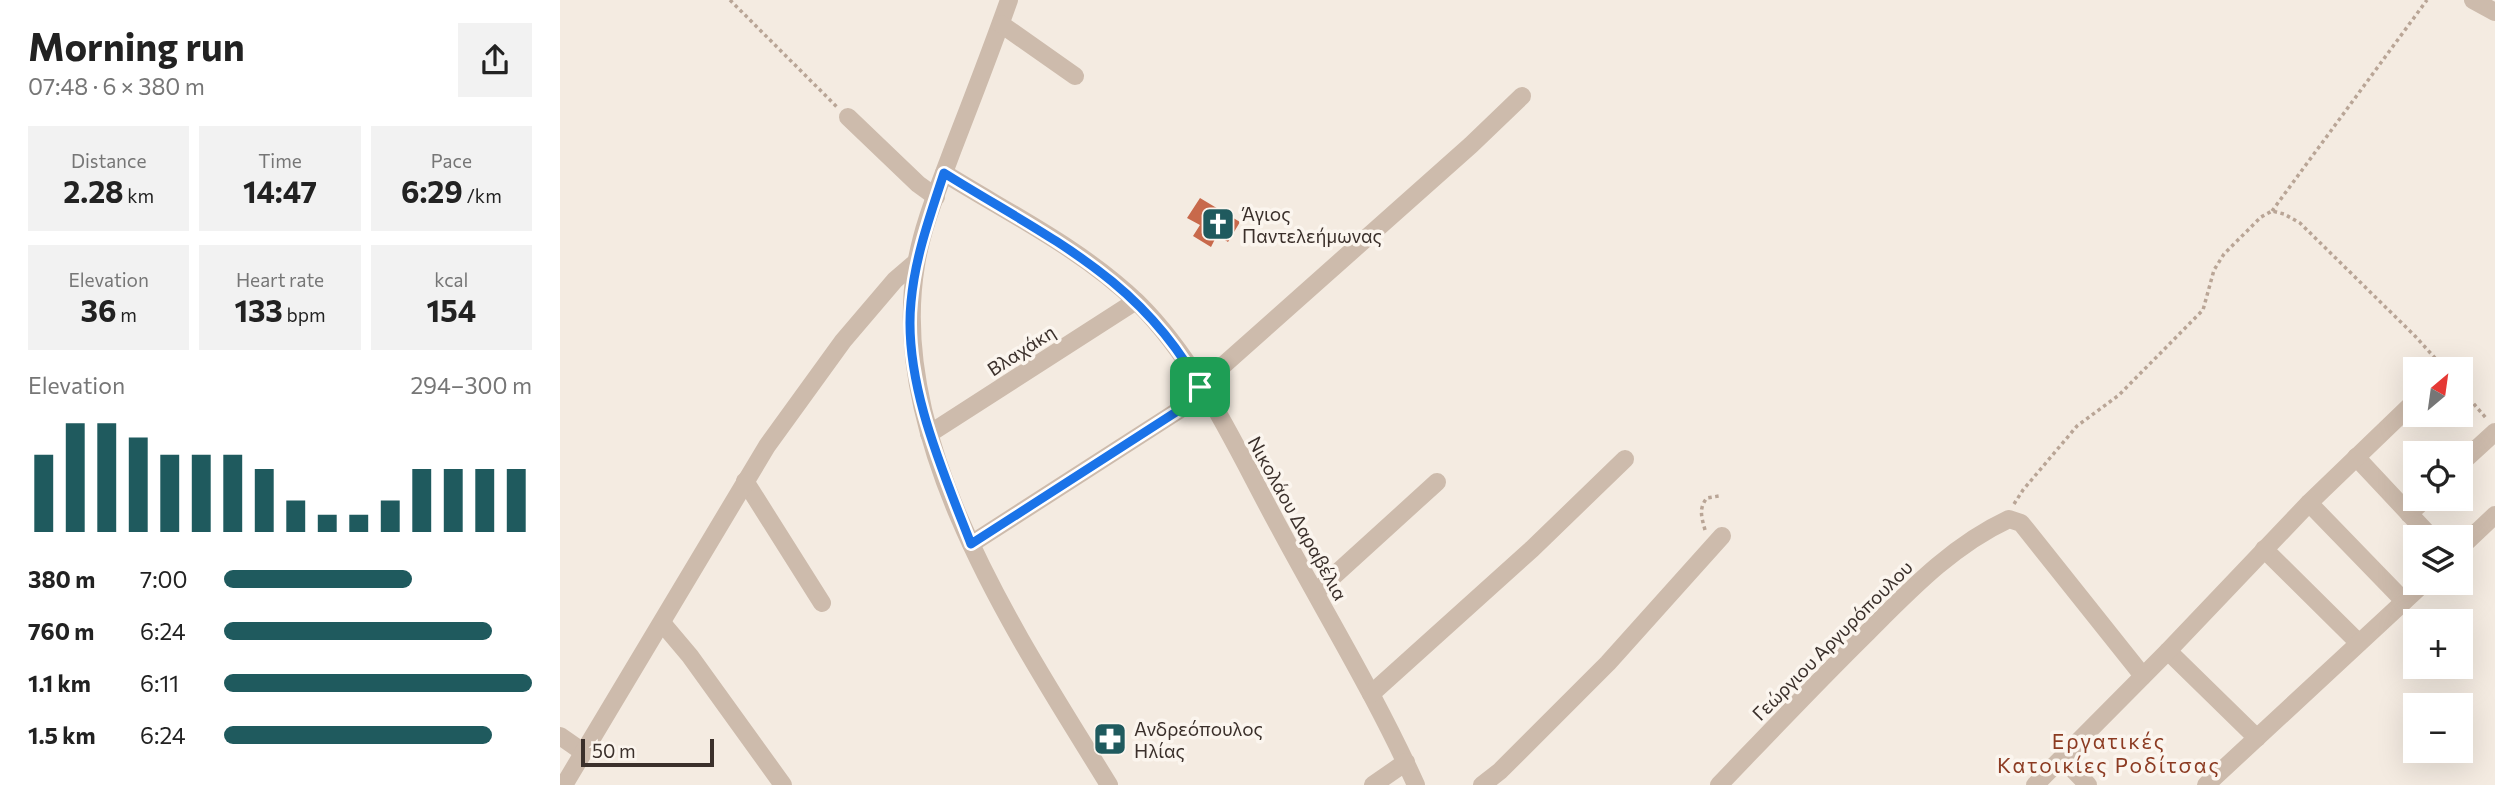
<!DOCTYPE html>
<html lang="en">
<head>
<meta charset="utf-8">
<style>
	body { margin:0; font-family:Commissioner,sans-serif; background:#f2f2f2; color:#222; height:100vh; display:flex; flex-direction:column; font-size:26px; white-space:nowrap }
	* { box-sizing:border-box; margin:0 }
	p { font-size:23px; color:#767676 }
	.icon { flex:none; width:38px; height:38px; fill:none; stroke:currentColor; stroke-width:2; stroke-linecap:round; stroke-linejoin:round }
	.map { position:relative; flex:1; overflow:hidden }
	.panel { display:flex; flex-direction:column; background:#fff; width:560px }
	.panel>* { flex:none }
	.needle { width:46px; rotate:29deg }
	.fabs { position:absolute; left:1843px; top:357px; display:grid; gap:14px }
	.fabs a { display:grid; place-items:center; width:70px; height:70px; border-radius:0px; background:#fff; box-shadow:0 7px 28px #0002; font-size:35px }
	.scale { position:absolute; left:21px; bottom:18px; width:133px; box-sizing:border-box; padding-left:7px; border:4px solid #3b302b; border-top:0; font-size:19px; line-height:24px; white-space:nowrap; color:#3b302b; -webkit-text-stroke:5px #fbf5ee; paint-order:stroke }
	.pin { position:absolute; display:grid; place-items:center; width:60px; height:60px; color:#fff; margin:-30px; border-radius:14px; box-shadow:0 4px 10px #0006 }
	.round { display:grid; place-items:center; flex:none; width:74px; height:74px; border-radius:0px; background:#f2f2f2 }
	.headline { display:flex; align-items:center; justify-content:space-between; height:119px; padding:0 28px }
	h1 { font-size:38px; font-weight:700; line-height:52px }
	.metrics { display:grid; grid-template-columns:repeat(3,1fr); gap:10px; height:119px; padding:7px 28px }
	.metrics div { display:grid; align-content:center; border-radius:0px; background:#f2f2f2; text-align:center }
	.metrics b { font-size:30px; font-weight:700 }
	.metrics small { font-size:19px; font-weight:400 }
	.metrics p { font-size:19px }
	.chart { height:196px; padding:14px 28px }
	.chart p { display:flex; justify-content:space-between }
	.chart svg { width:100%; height:126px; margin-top:7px; stroke:#1f5a5e; stroke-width:6 }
	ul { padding:0 28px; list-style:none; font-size:23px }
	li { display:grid; grid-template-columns:112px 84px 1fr; align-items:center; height:52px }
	li i { height:18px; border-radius:9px; background:#1f5a5e }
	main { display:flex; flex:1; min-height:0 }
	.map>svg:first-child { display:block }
	.building { fill:#c8694b }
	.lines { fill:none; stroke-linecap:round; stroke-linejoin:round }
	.path { stroke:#b9a596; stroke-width:3.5; stroke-dasharray:3.5 3.5; stroke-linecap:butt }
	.minor { stroke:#cdbbac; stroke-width:18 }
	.route-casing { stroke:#fff; stroke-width:14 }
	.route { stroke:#1a73e8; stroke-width:9 }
	.labels { text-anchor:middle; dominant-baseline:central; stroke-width:7; stroke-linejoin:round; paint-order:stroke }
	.poi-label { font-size:19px; fill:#3b302b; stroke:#fbf5ee; text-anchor:start }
	.street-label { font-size:19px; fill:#3b302b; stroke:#fbf5ee }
	.neighbourhood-label { font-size:21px; letter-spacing:2px; fill:#8c3b22; stroke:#fbf5ee }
</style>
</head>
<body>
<main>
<section class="panel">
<div class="headline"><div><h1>Morning run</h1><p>07:48 · 6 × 380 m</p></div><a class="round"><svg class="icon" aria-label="share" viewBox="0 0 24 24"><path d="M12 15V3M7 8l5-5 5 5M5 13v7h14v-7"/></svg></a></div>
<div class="metrics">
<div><p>Distance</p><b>2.28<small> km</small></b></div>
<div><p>Time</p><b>14:47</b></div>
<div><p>Pace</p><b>6:29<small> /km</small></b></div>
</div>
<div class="metrics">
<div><p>Elevation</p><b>36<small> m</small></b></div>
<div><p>Heart rate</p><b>133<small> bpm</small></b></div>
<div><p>kcal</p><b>154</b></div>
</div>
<div class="chart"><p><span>Elevation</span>294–300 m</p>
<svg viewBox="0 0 160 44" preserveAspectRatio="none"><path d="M5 44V17M15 44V6M25 44V6M35 44V11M45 44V17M55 44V17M65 44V17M75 44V22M85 44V33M95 44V38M105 44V38M115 44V33M125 44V22M135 44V22M145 44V22M155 44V22"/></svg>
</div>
<ul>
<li><b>380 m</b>7:00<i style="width:61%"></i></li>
<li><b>760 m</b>6:24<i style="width:87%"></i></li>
<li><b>1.1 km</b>6:11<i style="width:100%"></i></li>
<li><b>1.5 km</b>6:24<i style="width:87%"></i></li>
</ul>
</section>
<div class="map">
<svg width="1935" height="785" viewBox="0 0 1935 785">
	<rect width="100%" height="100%" fill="#f4ebe1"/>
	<polygon class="building" points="640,198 680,222 668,242 657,235 651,247 633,236 640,225 627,218"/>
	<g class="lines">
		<g class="path">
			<polyline points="170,0 277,107"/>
			<polyline points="1712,211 1867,0"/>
			<polyline points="1900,388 1926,418"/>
			<polyline points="1454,504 1463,490 1517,426 1559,395 1643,310 1654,270 1664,254 1701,217 1712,211 1724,214 1740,223 1855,336 1885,369"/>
			<path d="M1145,530C1142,518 1138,509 1147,498L1159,496"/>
		</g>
		<g class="minor">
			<path d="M449,0C431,51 411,102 391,154C378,189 362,227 356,265C326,443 460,640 549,785"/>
			<polyline points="1913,0 1935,12"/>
			<polyline points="441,24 515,76"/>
			<polyline points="288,117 358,184 376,197"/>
			<path d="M384,173C450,214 522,249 578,303C639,363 678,452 719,527C765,613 816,696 856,785"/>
			<polyline points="640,386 911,145 962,96"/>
			<polyline points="369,434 576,301"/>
			<polyline points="1796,457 1871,537"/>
			<polyline points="1900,464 1935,432"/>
			<polyline points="185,481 262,603"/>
			<polyline points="1749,503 1844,601"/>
			<polyline points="1849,514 1865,499"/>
			<polyline points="411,544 644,394"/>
			<polyline points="1900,548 1935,515"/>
			<polyline points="1704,549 1799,643"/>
			<polyline points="756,592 877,482"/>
			<polyline points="103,624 130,656 223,785"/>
			<polyline points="1608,651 1697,738"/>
			<polyline points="811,694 972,549 1065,459"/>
			<polyline points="0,736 23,752"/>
			<polyline points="1502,758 1528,785"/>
			<polyline points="4,785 207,446 283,341 335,280 356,262"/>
			<polyline points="813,785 846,762"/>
			<polyline points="922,785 940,771 1048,663 1162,536"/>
			<path d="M1159,785C1208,734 1257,682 1308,632C1351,589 1393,545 1449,519L1461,523L1583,676"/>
			<polyline points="1475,785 1608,651 1749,503 1855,401"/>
			<polyline points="1646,785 1864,583"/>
		</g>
	</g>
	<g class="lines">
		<defs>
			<path id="route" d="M384,173C488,238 584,279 644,394L411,544C383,472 343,382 351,302C355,257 370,216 384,173Z"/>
		</defs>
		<use href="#route" class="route-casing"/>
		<use href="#route" class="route"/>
	</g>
	<defs>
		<symbol id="church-square" viewBox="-11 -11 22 22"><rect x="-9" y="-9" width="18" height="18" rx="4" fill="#1f5a5e" stroke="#fbf5ee"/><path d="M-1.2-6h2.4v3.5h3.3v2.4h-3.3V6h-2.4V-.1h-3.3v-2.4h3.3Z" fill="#fff"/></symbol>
		<symbol id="pharmacy-square" viewBox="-11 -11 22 22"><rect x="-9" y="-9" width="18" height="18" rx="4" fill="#1f5a5e" stroke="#fbf5ee"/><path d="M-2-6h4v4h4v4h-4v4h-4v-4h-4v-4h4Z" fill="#fff"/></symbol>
	</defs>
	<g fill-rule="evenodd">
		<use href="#church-square" x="639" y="205" width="38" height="38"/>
		<use href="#pharmacy-square" x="531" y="720" width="38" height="38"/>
	</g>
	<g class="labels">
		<g class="poi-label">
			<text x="682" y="213">Άγιος<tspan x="682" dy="22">Παντελεήμωνας</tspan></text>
			<text x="574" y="728">Ανδρεόπουλος<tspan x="574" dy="22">Ηλίας</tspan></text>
		</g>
		<g class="street-label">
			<text transform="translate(461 350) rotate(-33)">Βλαχάκη</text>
			<text transform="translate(738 518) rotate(61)">Νικολάου Δαραβέλια</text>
			<text transform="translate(1272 640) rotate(-45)">Γεώργιου Αργυρόπουλου</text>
		</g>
		<g class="neighbourhood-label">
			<text x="1549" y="740">Εργατικές<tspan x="1549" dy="24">Κατοικίες Ροδίτσας</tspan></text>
		</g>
	</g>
</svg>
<div class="fabs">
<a><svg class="needle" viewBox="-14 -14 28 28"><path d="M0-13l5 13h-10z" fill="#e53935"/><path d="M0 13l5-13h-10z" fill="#767676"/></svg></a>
<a><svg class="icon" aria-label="locate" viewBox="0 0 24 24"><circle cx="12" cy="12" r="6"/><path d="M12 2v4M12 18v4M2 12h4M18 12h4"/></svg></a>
<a><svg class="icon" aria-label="layers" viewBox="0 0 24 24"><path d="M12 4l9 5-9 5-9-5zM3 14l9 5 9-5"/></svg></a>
<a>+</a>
<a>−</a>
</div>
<div class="scale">50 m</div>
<div class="pin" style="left:640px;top:387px;background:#1e9e55"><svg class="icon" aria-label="arrive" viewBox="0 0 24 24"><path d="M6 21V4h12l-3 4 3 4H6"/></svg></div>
</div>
</main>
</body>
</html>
